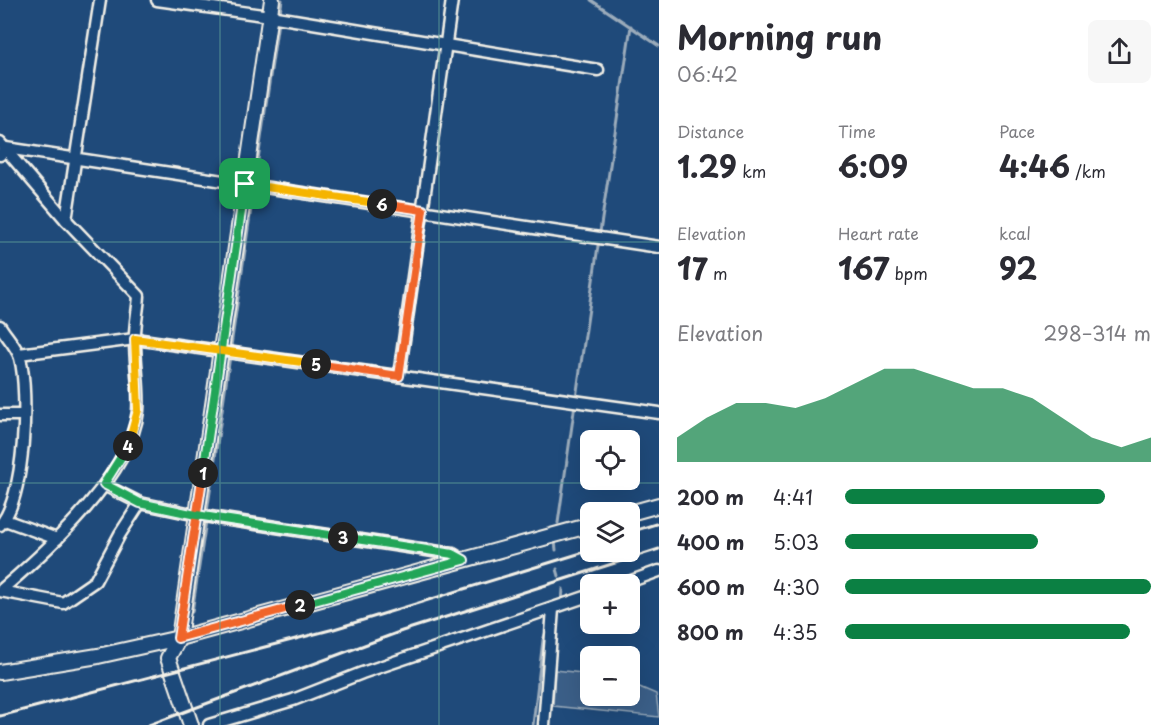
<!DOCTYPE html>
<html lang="en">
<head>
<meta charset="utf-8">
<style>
	body { margin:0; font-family:"Playpen Sans",sans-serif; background:#f7f7f7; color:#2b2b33; height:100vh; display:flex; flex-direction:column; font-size:22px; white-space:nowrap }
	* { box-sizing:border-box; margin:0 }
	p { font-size:20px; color:#7c7c81 }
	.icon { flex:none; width:33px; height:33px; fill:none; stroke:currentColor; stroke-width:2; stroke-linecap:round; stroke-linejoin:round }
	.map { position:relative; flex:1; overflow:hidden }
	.drawer { display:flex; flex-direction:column; background:#fff; width:510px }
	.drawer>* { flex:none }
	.fabs { position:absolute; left:580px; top:430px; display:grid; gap:12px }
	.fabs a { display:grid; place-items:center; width:60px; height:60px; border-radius:9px; background:#fff; box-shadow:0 6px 24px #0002; font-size:30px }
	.pin { position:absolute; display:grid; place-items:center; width:51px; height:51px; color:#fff; margin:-26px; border-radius:12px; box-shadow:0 3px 9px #0006 }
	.km { position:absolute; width:30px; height:30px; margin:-15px; border-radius:50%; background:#222; color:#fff; font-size:16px; line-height:30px; text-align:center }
	.round { display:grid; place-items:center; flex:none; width:63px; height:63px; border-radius:9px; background:#f7f7f7 }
	.headline { display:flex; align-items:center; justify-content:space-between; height:102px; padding:0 18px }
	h1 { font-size:33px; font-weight:700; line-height:45px }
	.metrics { display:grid; grid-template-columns:repeat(3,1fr); gap:9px; height:102px; padding:6px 18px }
	.metrics div { display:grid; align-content:center }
	.metrics b { font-size:30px; font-weight:700 }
	.metrics small { font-size:16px; font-weight:400 }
	.metrics p { font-size:16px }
	.chart { height:168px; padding:12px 18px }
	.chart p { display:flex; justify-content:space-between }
	.chart svg { width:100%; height:108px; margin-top:6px; fill:#0b8043; opacity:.7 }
	ul { padding:0 18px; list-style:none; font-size:20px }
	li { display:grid; grid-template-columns:96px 72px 1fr; align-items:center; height:45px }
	li i { height:15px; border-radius:8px; background:#0b8043 }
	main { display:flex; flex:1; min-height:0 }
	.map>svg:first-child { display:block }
	.green { fill:#3a5f88; stroke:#97a8b8; stroke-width:1.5 }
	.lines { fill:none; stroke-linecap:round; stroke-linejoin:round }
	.stream { stroke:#9cacbb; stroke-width:3 }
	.minor-casing { stroke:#f4f1e8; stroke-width:15 }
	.tertiary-casing { stroke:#f4f1e8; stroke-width:18 }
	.minor { stroke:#1f4a7a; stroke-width:10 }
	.tertiary { stroke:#1f4a7a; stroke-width:14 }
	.rail { stroke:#f4f1e8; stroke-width:3 }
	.split-1-casing { stroke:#fff; stroke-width:12 }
	.split-2-casing { stroke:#fff; stroke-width:12 }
	.split-3-casing { stroke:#fff; stroke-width:12 }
	.split-4-casing { stroke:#fff; stroke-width:12 }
	.split-5-casing { stroke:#fff; stroke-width:12 }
	.split-6-casing { stroke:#fff; stroke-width:12 }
	.split-7-casing { stroke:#fff; stroke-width:12 }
	.split-1 { stroke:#22a559; stroke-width:8 }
	.split-2 { stroke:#f0652b; stroke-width:8 }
	.split-3 { stroke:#22a559; stroke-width:8 }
	.split-4 { stroke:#22a559; stroke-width:8 }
	.split-5 { stroke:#f5b400; stroke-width:8 }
	.split-6 { stroke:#f0652b; stroke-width:8 }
	.split-7 { stroke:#f5b400; stroke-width:8 }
	.grid { fill:none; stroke:#5fa199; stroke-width:1.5; stroke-opacity:0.55 }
</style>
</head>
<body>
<main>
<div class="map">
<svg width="659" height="725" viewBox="0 0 659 725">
	<rect width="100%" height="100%" fill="#1f4a7a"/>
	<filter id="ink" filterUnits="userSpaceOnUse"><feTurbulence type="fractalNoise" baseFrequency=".0167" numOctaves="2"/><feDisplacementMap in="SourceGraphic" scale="12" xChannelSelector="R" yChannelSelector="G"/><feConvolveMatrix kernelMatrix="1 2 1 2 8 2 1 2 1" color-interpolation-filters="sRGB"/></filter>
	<g filter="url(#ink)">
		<polygon class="green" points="555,670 591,674 591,696 630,696 630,683 656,694 659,717 553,706"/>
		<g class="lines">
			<g class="stream">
				<polyline points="591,0 659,46"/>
				<polyline points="280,13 282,0"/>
				<polyline points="255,180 278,22"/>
				<polyline points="600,232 631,26"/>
				<polyline points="231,346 254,188"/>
				<polyline points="576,398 599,239"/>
				<polyline points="207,512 230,356"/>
				<polyline points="558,523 575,404"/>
				<polyline points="555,541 556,550"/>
				<polyline points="557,569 559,576"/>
				<polyline points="562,601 563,589"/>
				<polyline points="192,612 206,521"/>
				<polyline points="533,725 543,640 546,632"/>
			</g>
			<defs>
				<g id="minor">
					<polyline points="157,0 270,16 598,70"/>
					<path d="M0,143L66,220L139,296C138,311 134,327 135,342C135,365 140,389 138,411C131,475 47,551 0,591"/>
					<polyline points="0,155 6,148 659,247"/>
					<polyline points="66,220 100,0"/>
					<path d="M0,326C6,336 17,347 20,358C29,392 25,499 0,525"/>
					<polyline points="19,354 135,339 659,413"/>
					<polyline points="399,376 452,0"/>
					<polyline points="0,415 24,415"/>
					<polyline points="104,485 140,503 197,515 453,554 463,560"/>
					<polyline points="5,520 57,539"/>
					<polyline points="620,585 659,571"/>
					<polyline points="0,591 63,603 95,581 120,534 140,503"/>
					<polyline points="209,725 293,700 362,673 591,595"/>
					<polyline points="544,725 553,609"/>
				</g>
				<g id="tertiary">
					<polyline points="630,513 659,505"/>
					<polyline points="0,672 98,656 179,638 591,525"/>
					<polyline points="191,725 168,658 179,638 272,0"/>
				</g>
			</defs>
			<use href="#minor" class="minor-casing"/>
			<use href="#tertiary" class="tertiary-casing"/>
			<use href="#minor" class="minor"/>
			<use href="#tertiary" class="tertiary"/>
			<g class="rail">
				<polyline points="630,532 659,523"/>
				<polyline points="0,716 334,629 591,550"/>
				<polyline points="149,725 402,631 659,549"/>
			</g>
		</g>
	</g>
	<g class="lines" filter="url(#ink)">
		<defs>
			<polyline id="split-1" points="203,473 245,184"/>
			<polyline id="split-2" points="203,473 178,638 300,605"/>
			<polyline id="split-3" points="300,605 464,560 453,554 343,537"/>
			<polyline id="split-4" points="128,446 104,484 140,503 196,515 343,537"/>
			<polyline id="split-5" points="128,446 138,410 135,339 316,364"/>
			<polyline id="split-6" points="316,364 399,376 423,210 382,204"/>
			<polyline id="split-7" points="245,184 382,204"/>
		</defs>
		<use href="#split-1" class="split-1-casing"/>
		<use href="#split-2" class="split-2-casing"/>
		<use href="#split-3" class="split-3-casing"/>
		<use href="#split-4" class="split-4-casing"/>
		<use href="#split-5" class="split-5-casing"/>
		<use href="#split-6" class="split-6-casing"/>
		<use href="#split-7" class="split-7-casing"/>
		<use href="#split-1" class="split-1"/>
		<use href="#split-2" class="split-2"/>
		<use href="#split-3" class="split-3"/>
		<use href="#split-4" class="split-4"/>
		<use href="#split-5" class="split-5"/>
		<use href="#split-6" class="split-6"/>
		<use href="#split-7" class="split-7"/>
	</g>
	<path class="grid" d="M220,0V725M439,0V725M0,242H659M0,483H659"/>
</svg>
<div class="fabs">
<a><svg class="icon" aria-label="locate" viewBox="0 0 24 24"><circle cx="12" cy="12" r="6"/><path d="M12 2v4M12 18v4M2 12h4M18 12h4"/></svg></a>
<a><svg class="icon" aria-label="layers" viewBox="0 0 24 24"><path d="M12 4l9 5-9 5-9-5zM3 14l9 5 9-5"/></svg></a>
<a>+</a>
<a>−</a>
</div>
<div class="pin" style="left:245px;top:184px;background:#1e9e55"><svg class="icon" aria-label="arrive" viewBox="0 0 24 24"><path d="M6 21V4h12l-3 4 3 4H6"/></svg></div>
<b class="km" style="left:203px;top:473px">1</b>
<b class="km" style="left:300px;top:605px">2</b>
<b class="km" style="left:343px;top:537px">3</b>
<b class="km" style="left:128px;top:446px">4</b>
<b class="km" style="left:316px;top:364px">5</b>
<b class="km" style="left:382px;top:204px">6</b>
</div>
<section class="drawer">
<div class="headline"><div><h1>Morning run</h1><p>06:42</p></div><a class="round"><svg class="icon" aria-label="share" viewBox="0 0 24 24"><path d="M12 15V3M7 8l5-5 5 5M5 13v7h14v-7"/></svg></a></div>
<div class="metrics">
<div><p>Distance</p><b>1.29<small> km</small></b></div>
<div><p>Time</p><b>6:09</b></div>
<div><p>Pace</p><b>4:46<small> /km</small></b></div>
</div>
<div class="metrics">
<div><p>Elevation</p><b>17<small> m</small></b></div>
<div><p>Heart rate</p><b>167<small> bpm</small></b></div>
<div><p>kcal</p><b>92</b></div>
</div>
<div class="chart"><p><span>Elevation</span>298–314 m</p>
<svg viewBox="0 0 160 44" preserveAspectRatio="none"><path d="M0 44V34L10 26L20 20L30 20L40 22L50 18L60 12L70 6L80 6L90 10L100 14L110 14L120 18L130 26L140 34L150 38L160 34V44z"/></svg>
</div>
<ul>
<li><b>200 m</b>4:41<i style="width:85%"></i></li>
<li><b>400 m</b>5:03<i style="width:63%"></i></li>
<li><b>600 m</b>4:30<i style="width:100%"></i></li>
<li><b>800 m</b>4:35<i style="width:93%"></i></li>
</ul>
</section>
</main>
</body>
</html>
